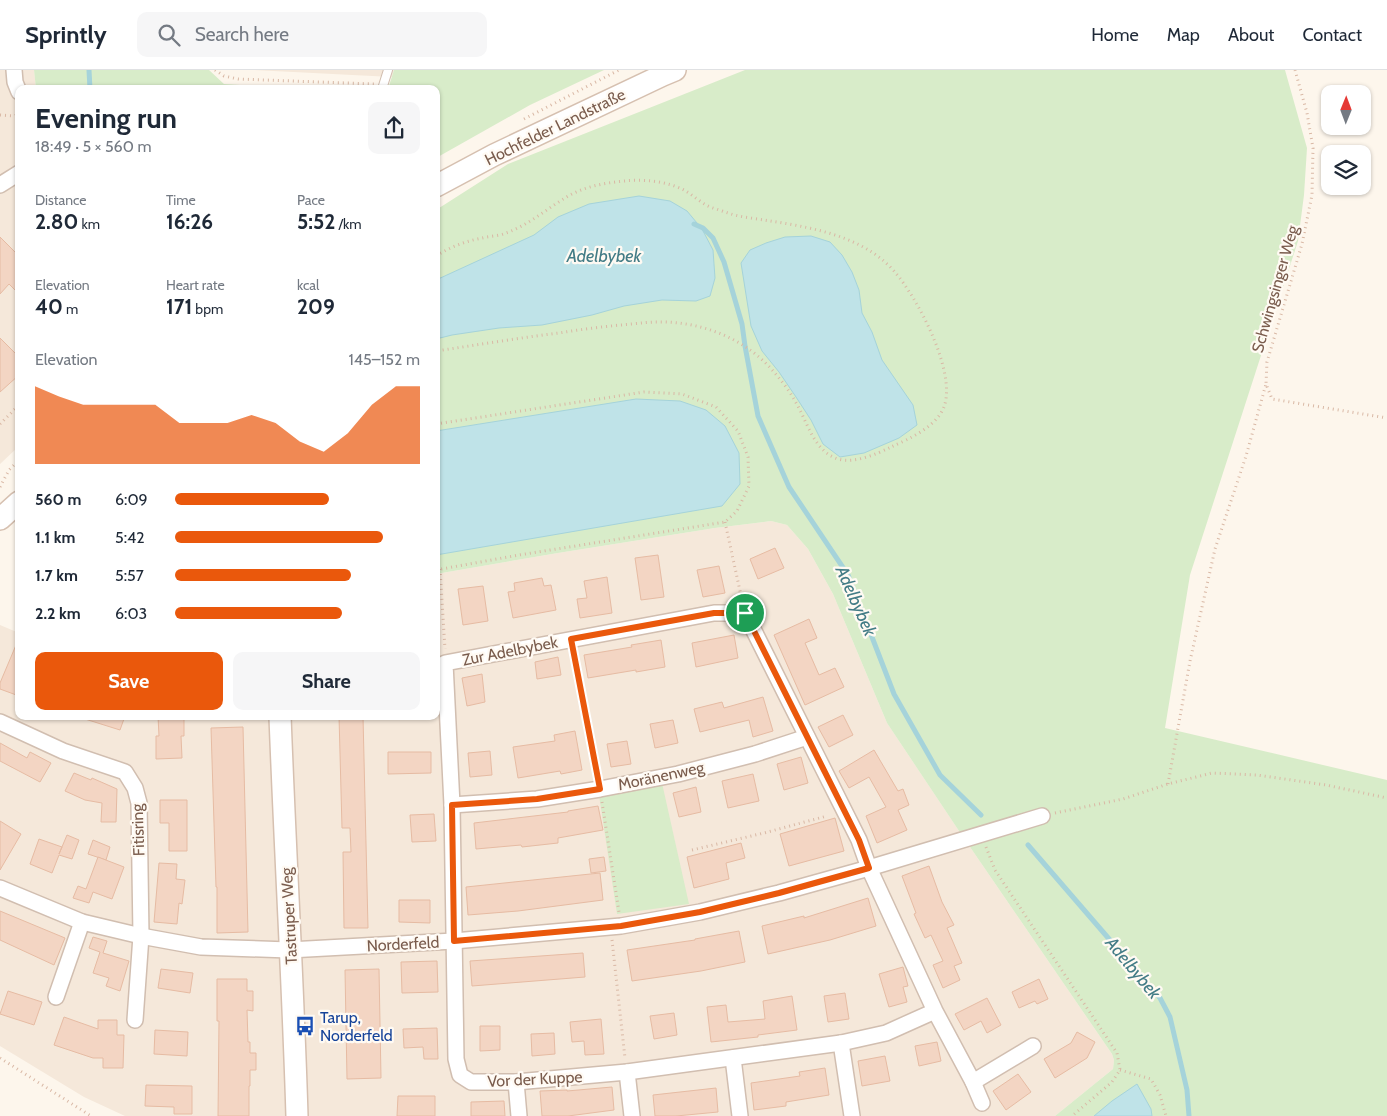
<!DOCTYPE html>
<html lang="en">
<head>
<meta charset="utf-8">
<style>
	body { margin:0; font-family:Cabin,sans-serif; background:#f6f6f7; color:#1f2937; height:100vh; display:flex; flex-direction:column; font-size:19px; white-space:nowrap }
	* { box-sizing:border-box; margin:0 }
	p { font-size:16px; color:#747a83 }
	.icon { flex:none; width:28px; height:28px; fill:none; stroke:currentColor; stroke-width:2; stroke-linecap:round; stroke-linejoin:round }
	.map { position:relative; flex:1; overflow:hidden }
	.panel { position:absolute; left:15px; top:15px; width:425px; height:635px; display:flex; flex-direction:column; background:#fff; border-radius:10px; box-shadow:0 1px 4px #0004 }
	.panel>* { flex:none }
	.needle { width:32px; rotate:1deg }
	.buttons { position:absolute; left:1321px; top:15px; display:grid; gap:10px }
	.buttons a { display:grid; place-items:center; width:50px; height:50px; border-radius:10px; background:#fff; box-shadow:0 1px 4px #0004; font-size:25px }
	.pin { position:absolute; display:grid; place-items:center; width:42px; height:42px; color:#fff; margin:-21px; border:2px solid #fff; border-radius:50%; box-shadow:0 1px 5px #0007 }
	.round { display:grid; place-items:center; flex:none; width:52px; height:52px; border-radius:10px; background:#f6f6f7 }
	.head { display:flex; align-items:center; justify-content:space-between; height:85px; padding:0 20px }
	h1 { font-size:28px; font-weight:700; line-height:38px }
	.stats { display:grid; grid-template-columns:repeat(3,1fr); gap:8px; height:85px; padding:5px 20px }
	.stats div { display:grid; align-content:center }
	.stats b { font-size:21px; font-weight:700 }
	.stats small { font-size:14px; font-weight:400 }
	.stats p { font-size:14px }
	.chart { height:140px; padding:10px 20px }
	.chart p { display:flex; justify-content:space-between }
	.chart svg { width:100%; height:90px; margin-top:5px; fill:#ea580c; opacity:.7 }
	.action { display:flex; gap:10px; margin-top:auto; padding:10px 20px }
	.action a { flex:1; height:58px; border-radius:10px; background:#ea580c; color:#fff; font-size:20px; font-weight:700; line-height:58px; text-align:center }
	.action a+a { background:#f6f6f7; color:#1f2937 }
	ul { padding:0 20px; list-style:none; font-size:16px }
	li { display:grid; grid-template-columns:80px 60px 1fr; align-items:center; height:38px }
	li i { height:12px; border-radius:6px; background:#ea580c }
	header { display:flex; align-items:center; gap:30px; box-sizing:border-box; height:70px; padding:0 25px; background:#fff; border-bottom:1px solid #e0e1e3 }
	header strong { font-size:24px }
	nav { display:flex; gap:28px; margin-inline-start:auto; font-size:18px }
	.search { width:350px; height:45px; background:#f6f6f7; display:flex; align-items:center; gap:12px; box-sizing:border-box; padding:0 18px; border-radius:10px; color:#747a83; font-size:19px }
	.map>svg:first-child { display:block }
	.residential { fill:#f5e8da }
	.green { fill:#d8ecc9 }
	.water { fill:#bfe3e8; stroke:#a5d3da }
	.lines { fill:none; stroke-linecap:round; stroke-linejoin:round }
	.stream { stroke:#a5d3da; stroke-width:5 }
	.building { fill:#f3d5c3; stroke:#e6bba3 }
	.lane-casing { stroke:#d1beb0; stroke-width:10 }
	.street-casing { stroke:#d1beb0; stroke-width:18 }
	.secondary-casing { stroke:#d6c0b0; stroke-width:24 }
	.path { stroke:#d9b8a5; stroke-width:3; stroke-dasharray:1 4; stroke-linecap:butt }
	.lane { stroke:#fff; stroke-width:8 }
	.street { stroke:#fff; stroke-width:15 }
	.secondary { stroke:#fff; stroke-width:21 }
	.route-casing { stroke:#fff; stroke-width:10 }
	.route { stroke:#ea580c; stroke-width:6 }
	.labels { text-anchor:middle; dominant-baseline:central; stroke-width:4.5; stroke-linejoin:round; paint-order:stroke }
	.street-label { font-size:16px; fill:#7a5c4d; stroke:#fffaf3 }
	.transit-label { font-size:16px; fill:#164399; stroke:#fffaf3; text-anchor:start }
	.water-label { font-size:18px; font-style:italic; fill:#437c86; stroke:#fffaf3 }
</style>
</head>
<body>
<header>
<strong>Sprintly</strong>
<div class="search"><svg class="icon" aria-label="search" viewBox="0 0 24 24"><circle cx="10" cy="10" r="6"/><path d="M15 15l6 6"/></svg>Search here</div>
<nav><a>Home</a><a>Map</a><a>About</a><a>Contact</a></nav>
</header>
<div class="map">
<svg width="1387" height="1046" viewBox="0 0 1387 1046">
	<rect width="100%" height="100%" fill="#fdf6ec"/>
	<g class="residential">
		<polygon points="0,0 34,0 36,19 19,19 19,376 0,394"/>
		<polygon points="254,0 394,0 392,7"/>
		<polygon points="771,451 787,455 808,479 833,524 887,653 957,758 1112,984 1114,990 1113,999 1055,1046 125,1046 84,1027 0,976 0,555 19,563 19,646 255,646 268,649 298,649 298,646 436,646 436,504 558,483 715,458"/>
	</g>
	<g class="green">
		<polygon points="34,0 209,0 224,14 306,19 36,19"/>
		<polygon points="394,0 604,0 530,35 436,88 436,19 388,19"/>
		<polygon points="745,0 1285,0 1307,78 1304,125 1298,171 1190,505 1165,658 1387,710 1387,1046 1055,1046 1113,999 1114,990 1112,984 957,758 887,653 833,524 808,479 787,455 771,451 715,458 558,483 436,504 436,140 508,94"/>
		<polygon points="662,713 689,834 617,844 599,725"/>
	</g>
	<g class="water">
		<polygon points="639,126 670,131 687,141 702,159 713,180 715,208 710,226 696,231 662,230 624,236 592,245 542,255 499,258 452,265 436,269 436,210 534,165 558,147 589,134"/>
		<polygon points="811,166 830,172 842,185 852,202 859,220 862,243 872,262 882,290 913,335 917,355 899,368 864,383 840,387 823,374 811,350 796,327 779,302 762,281 751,256 741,193 750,180 766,173 785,167"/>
		<polygon points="636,329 680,331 706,340 725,356 739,383 740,414 722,436 436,485 436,361"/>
		<polygon points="1137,1014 1151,1039 1152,1046 1094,1046 1112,1031"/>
	</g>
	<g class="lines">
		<g class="stream">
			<polyline points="89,0 90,19"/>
			<polyline points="694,154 703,158 713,168 724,192 742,254 745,276 758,346 789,417 848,505 894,624 940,705 981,745"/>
			<polyline points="1028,775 1160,928 1170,947 1187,1020 1189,1046"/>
		</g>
	</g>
	<g class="building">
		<polygon points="0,167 19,186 19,224 9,214 0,224"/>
		<polygon points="0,268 19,287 19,305 0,322"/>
		<polygon points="775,478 784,498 758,509 750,489"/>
		<polygon points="658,485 664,527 641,530 635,488"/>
		<polygon points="719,496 725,523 703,527 697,500"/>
		<polygon points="607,507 612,543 580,548 577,529 587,528 584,511"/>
		<polygon points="542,508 544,516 551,515 556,540 513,548 508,522 515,521 514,513"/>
		<polygon points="483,516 488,551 463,555 458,519"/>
		<polygon points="809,549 817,568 805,573 819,605 835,598 844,617 805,635 774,565"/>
		<polygon points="734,565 738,588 696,597 692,573"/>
		<polygon points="19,568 19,626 0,619 0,613"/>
		<polygon points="661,570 665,597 636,602 636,600 588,608 584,585 632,577 631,575"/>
		<polygon points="558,587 561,605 537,609 535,592"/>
		<polygon points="482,604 485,632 467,636 462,608"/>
		<polygon points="763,627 773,661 753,667 749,650 700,662 694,639 722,632 724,638"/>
		<polygon points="843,645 853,665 829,677 818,657"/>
		<polygon points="85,646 125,646 120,660 85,649"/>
		<polygon points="158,646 184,646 184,666 181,666 182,688 156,689 156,666 159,666"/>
		<polygon points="339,646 363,646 368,858 344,858 343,782 351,782 350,758 342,758"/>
		<polygon points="673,650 678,673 655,678 650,654"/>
		<polygon points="243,657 248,862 217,863 217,817 216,817 211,658"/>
		<polygon points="575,661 582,700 561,704 560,701 518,708 513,677 555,671 554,665"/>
		<polygon points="627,671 631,694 611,697 607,674"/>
		<polygon points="0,673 27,688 30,682 51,693 40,712 0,691"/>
		<polygon points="874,680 898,721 903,719 909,735 898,740 907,760 877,773 866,746 886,737 869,707 849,718 839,701"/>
		<polygon points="490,681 492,705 470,707 468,683"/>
		<polygon points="388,682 431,682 431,703 388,704"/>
		<polygon points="801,687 808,713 784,720 777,694"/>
		<polygon points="74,703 91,710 92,708 117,719 116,752 101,752 102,733 85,730 65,721"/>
		<polygon points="753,704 759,731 728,738 722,711"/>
		<polygon points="696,717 701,742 679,747 673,723"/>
		<polygon points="160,730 187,730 187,781 169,781 169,753 160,753"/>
		<polygon points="598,736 603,760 558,768 558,773 522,777 521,775 476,779 474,753 568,742 568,741"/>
		<polygon points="434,744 436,771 412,772 410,745"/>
		<polygon points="835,748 844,781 789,796 780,764"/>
		<polygon points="0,751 21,764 0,800"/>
		<polygon points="67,765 79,770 72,789 59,785 52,803 30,794 39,769 62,777 59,784"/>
		<polygon points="93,770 110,777 106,790 88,784"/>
		<polygon points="741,773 745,788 726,793 729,809 694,818 687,787"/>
		<polygon points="98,787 124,797 112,829 93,822 89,833 73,828 78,816 86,819"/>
		<polygon points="604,787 606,801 591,803 589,789"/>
		<polygon points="159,793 177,794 176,809 185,810 182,834 179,833 177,854 154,852"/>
		<polygon points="929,796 942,832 954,855 947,858 962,893 954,896 960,910 943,918 933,895 943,891 931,865 925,868 914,844 916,843 902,806"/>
		<polygon points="600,803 603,830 518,841 468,845 466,817"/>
		<polygon points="868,828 876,856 830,870 768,884 762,856 804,846 804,848"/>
		<polygon points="399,830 430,830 430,853 399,852"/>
		<polygon points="0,841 65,868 54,895 0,870"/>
		<polygon points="739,861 745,892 701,901 632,911 627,880 695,870 695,869"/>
		<polygon points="93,867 107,871 103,883 129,891 120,921 106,916 109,908 93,903 100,882 89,878"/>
		<polygon points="583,883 585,907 472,916 470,891"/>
		<polygon points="437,891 438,922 402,923 401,892"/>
		<polygon points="903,897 908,916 903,917 907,932 889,937 879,904"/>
		<polygon points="161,899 193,903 190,923 158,918"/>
		<polygon points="379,899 381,1008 347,1009 345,900"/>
		<polygon points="217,909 247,909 247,921 253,921 253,941 247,940 248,972 250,972 250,983 256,983 256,1000 250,1000 250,1016 249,1016 249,1046 218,1046 219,951 217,951"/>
		<polygon points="1039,909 1048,929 1037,934 1035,931 1019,938 1012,922"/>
		<polygon points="8,921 42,932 34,955 0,944"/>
		<polygon points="845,923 849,949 828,952 824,926"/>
		<polygon points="792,926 797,960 758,965 758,967 711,972 707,937 726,935 728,952 765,949 763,931"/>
		<polygon points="987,928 1001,955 987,963 981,951 964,960 955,944"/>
		<polygon points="674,943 677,965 654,969 650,946"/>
		<polygon points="64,947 98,959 98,950 117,950 117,965 124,965 123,998 103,998 103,988 93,988 54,975"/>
		<polygon points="601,949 604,984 585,985 584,971 572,972 570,952"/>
		<polygon points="480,956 500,956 500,980 480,981"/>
		<polygon points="437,958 438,989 424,989 423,977 404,978 403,959"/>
		<polygon points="155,960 188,962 187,986 154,984"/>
		<polygon points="1077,962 1095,972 1087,988 1055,1008 1044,989 1071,973"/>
		<polygon points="554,963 555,984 532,986 531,964"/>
		<polygon points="937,972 941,991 919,996 915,976"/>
		<polygon points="885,986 890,1011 862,1016 858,991"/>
		<polygon points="825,998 829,1025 786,1032 786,1036 754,1040 751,1013 800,1006 799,1002"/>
		<polygon points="1018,1004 1031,1022 1006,1040 993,1021"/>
		<polygon points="146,1015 192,1016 192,1044 174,1044 174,1037 145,1036"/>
		<polygon points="612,1017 614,1040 568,1046 542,1046 540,1021 567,1020 567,1021"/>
		<polygon points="716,1018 718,1042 676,1046 655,1046 653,1025"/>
		<polygon points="398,1026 435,1026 435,1046 397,1046"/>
		<polygon points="504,1031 505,1046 471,1046 471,1032"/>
	</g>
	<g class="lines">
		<defs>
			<polyline id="lane" points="382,19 388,0"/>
			<g id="street">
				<polyline points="14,0 15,12 19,22"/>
				<polyline points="0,115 19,103"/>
				<polyline points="0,652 63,681 125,702 135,718 139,733 141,866 135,950"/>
				<polyline points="452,735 537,729 600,719 678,704 755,684 807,667"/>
				<polyline points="0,818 82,852 141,866 201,877 289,880 454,871 621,856 700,842 779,823 869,798 1042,746"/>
				<polyline points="56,927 82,852"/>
				<polyline points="935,941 886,963 841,973 627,1002 516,1012 471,1012 460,1005 456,989 452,735 445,593 714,543 745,543 859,770 869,798 935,941 973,1012 982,1033"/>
				<polyline points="841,973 852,1046"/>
				<polyline points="733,988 740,1046"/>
				<polyline points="627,1002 632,1046"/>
				<polyline points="516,1012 519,1046"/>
				<polyline points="973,1012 1033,976"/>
			</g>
			<g id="secondary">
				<polyline points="436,116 494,85 663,5 675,0"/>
				<polyline points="0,449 19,432"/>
				<path d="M280,646C285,780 293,913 297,1046"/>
			</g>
		</defs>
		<use href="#lane" class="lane-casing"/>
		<use href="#street" class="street-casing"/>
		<use href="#secondary" class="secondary-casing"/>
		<g class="path">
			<polyline points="215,0 224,6 238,9 374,14"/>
			<polyline points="1295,0 1307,43 1313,78 1312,125 1302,174 1267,292 1266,314 1272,329 1387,348"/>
			<polyline points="0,45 14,46 19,44"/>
			<polyline points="524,49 619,0"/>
			<path d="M436,186C450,177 466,171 482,168C490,166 499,166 506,163C529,155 549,137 570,125C587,116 605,113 624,111C644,109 666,111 684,120C693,125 701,133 710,137C716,139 722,141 728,143C739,147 752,148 764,150C809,157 862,165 894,201C917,227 957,302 944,337C936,357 909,369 891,377C877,384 854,394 838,389C813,381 807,350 795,331C789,320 781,310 773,301C745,268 700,251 657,252C649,252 641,253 632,254C608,256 583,259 559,263C518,268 477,275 436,281"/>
			<polyline points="0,354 19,335"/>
			<polyline points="436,354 644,322 682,324 716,337 738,361 748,387 749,416 737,441 725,452 519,485 436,500"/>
			<polyline points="0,417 9,400 19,390"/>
			<polyline points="725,452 742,530"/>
			<polyline points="440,499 445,579"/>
			<polyline points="573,582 597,706"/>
			<polyline points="1168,714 1190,591 1215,479 1246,386 1266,314"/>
			<polyline points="602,732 619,842"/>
			<polyline points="1055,743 1123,729 1168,714 1212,703 1257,705 1326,715 1387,728"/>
			<polyline points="986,777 995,800 1117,983 1120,1000 1112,1012 1072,1046"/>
			<polyline points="692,780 764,763 827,746"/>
			<polyline points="612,870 625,988"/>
			<polyline points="0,988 91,1046"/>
			<polyline points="1120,1000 1151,1009 1160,1025 1166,1046"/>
		</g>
		<use href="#lane" class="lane"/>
		<use href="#street" class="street"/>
		<use href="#secondary" class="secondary"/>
	</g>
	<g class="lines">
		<defs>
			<polygon id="route" points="714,543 745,543 859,770 869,798 779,823 700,842 621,856 454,871 452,735 537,729 600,719 571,569"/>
		</defs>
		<use href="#route" class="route-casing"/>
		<use href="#route" class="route"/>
	</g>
	<defs>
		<symbol id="bus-bare" viewBox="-9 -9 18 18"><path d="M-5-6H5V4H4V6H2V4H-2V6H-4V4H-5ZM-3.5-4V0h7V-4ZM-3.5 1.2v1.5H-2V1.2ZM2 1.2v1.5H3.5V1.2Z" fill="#1a4fb4" stroke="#fffaf3" stroke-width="2.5" paint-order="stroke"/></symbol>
	</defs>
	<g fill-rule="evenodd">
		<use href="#bus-bare" x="291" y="942" width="28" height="28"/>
	</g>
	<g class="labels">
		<g class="street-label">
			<text transform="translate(555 57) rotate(-26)">Hochfelder Landstraße</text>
			<text transform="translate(1275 219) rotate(-74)">Schwingsinger Weg</text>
			<text transform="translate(510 581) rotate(-11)">Zur Adelbybek</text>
			<text transform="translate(661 706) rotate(-12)">Moränenweg</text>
			<text transform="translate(138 760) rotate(-92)">Fitisring</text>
			<text transform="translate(289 846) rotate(-93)">Tastruper Weg</text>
			<text transform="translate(403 874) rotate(-3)">Norderfeld</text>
			<text transform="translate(535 1009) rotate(-3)">Vor der Kuppe</text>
		</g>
		<g class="transit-label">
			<text x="320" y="947">Tarup,<tspan x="320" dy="18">Norderfeld</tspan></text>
		</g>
		<g class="water-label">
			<text x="604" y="186">Adelbybek</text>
			<text transform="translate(856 531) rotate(66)">Adelbybek</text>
			<text transform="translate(1133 898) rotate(50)">Adelbybek</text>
		</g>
	</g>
</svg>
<div class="buttons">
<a><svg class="needle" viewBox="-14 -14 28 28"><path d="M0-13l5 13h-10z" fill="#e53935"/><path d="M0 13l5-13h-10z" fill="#747a83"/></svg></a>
<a><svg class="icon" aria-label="layers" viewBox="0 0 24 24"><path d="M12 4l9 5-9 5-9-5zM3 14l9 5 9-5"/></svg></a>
</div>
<div class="pin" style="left:745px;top:543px;background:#1e9e55"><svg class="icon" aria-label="arrive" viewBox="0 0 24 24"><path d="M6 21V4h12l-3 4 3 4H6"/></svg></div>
<section class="panel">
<div class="head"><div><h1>Evening run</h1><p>18:49 · 5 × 560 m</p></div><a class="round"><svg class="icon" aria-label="share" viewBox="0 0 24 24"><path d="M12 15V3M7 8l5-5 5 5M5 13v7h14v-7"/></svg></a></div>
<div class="stats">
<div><p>Distance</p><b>2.80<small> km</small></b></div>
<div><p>Time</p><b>16:26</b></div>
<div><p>Pace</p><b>5:52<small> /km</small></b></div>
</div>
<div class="stats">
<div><p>Elevation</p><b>40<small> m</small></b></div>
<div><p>Heart rate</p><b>171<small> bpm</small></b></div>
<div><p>kcal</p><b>209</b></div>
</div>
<div class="chart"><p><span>Elevation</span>145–152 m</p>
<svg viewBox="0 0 160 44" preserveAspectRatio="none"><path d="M0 44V6L10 11L20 15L30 15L40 15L50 15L60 24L70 24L80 24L90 20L100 24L110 33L120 38L130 29L140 15L150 6L160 6V44z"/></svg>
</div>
<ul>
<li><b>560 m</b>6:09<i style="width:63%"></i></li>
<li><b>1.1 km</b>5:42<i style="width:85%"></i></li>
<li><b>1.7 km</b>5:57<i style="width:72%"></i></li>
<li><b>2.2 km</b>6:03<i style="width:68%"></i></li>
</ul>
<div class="action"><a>Save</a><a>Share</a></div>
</section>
</div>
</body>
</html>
